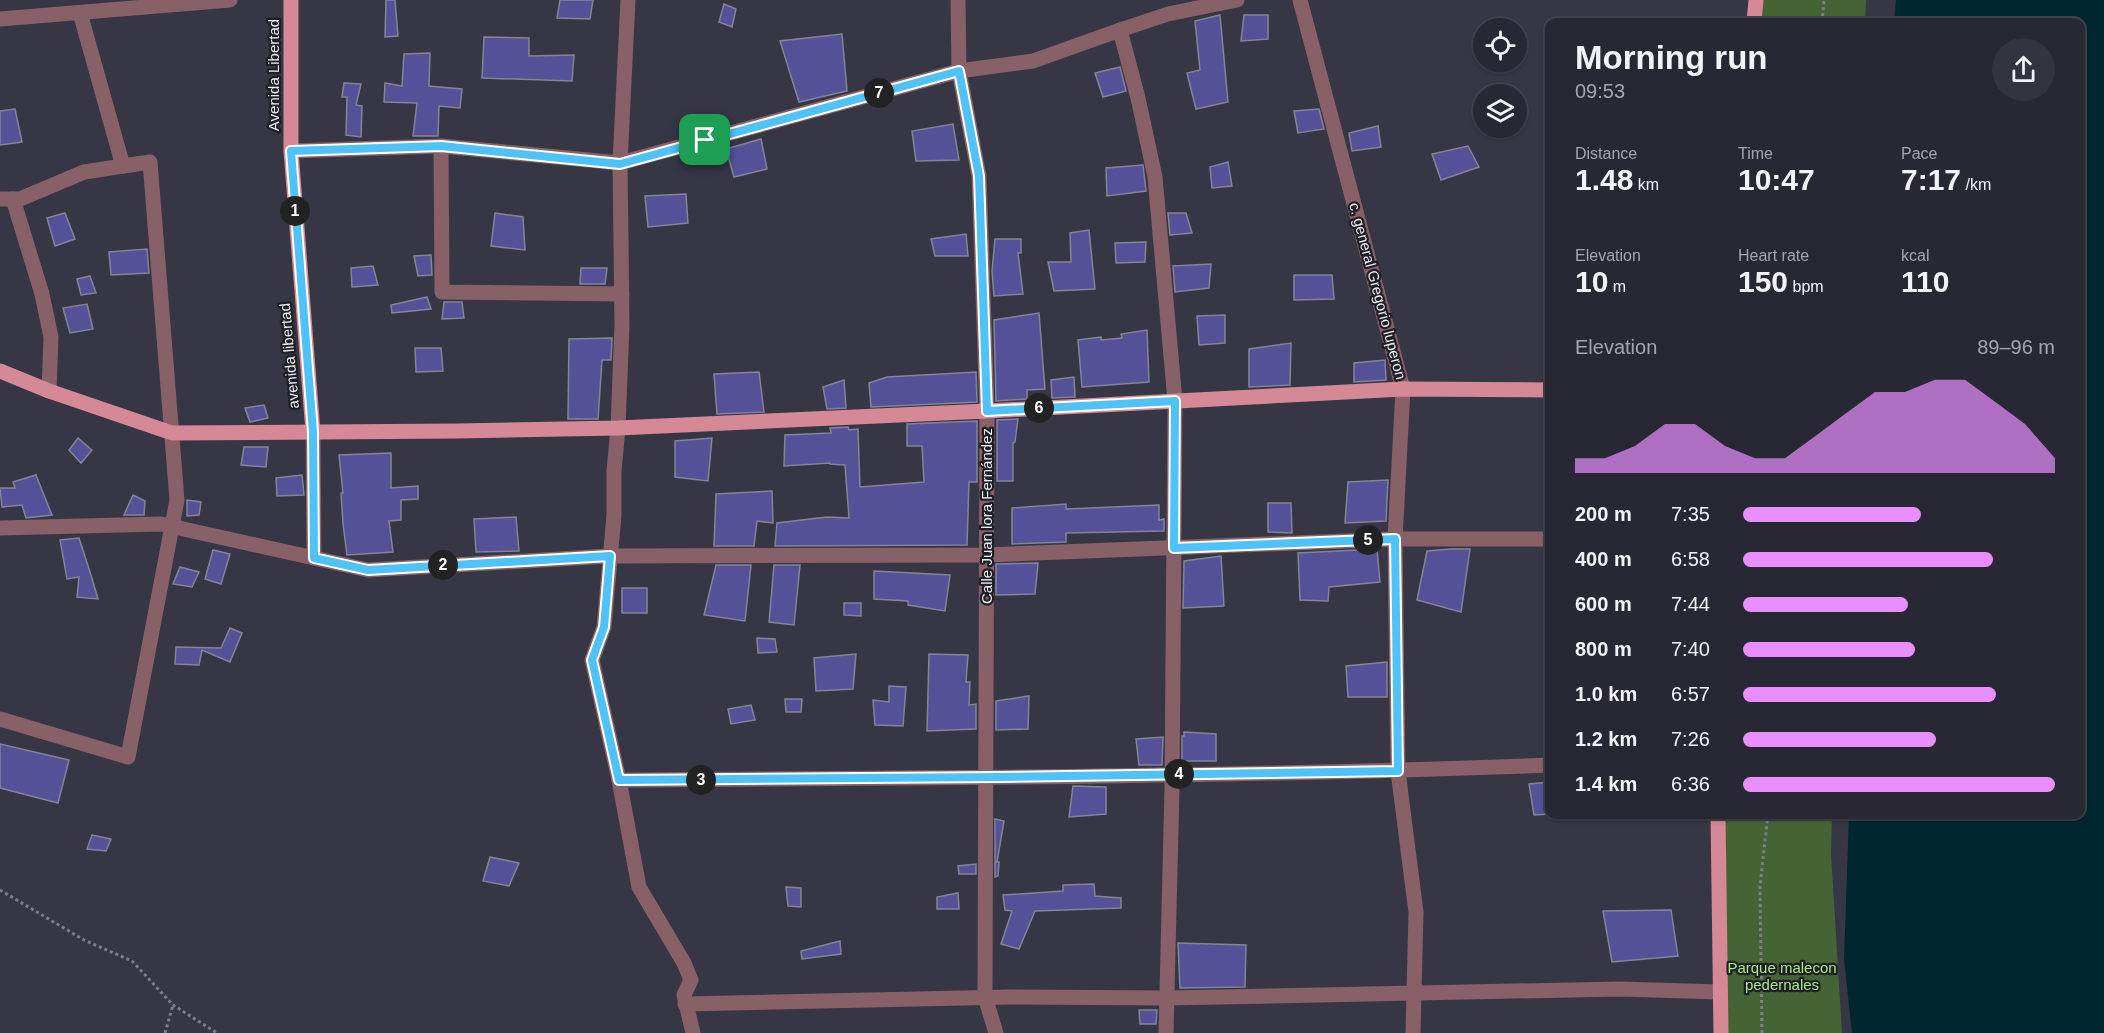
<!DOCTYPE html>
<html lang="en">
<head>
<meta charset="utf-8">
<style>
	body { margin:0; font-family:Arial,sans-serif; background:#343440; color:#f1f3f6; height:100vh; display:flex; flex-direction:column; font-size:22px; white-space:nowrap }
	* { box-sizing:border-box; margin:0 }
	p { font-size:20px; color:#a5a6ac }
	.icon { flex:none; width:33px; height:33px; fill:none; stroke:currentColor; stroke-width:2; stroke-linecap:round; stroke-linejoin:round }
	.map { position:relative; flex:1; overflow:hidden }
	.drawer { position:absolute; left:1545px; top:18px; width:540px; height:801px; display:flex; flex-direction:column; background:#282834; border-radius:12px; box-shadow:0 2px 4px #0004,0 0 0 2px #44444f }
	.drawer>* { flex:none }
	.tools { position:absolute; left:1473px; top:18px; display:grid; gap:12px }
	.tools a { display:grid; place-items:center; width:54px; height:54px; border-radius:50%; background:#282834; box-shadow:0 2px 4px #0004,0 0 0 2px #44444f; font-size:30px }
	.pin { position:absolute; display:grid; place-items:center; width:51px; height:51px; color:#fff; margin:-26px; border-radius:12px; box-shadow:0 3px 9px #0006 }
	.km { position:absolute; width:30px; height:30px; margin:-15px; border-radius:50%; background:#222; color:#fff; font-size:16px; line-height:30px; text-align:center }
	.round { display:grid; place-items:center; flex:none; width:63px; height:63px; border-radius:32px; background:#343440 }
	.summary { display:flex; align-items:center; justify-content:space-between; height:102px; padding:0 30px }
	h1 { font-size:33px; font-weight:800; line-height:45px }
	.stats { display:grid; grid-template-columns:repeat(3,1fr); gap:9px; height:102px; padding:6px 30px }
	.stats div { display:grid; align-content:center }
	.stats b { font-size:30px; font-weight:800 }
	.stats small { font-size:16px; font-weight:400 }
	.stats p { font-size:16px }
	.chart { height:168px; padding:12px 30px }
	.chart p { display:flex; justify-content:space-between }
	.chart svg { width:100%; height:108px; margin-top:6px; fill:#e98efe; opacity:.7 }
	ul { padding:0 30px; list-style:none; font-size:20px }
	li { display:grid; grid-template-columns:96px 72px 1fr; align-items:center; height:45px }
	li i { height:15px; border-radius:8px; background:#e98efe }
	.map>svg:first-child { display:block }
	.green { fill:#456436 }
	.water { fill:#00262f }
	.building { fill:#555198; stroke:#838495; stroke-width:1.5 }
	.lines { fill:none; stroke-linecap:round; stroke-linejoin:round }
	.path { stroke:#7e7e8a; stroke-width:3; stroke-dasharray:3 3; stroke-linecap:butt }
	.minor { stroke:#876167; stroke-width:15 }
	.major { stroke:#d58895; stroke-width:15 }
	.route-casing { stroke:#fff; stroke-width:12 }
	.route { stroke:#4fc3f7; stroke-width:8 }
	.labels { text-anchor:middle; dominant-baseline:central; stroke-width:4.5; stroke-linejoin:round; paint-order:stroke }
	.street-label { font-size:15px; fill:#ececf5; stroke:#1e1e25 }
	.park-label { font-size:15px; fill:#a6e788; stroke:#1e1e25 }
</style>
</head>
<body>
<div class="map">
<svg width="2104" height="1033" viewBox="0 0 2104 1033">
	<rect width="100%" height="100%" fill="#363645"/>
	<g class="green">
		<polygon points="1756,0 1866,0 1865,22 1754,22"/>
		<polygon points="1724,815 1832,815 1831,854 1842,1033 1726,1033"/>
	</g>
	<polygon class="water" points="1896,0 2104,0 2104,1033 1852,1033 1844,959 1849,815 2080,814 2080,22 1894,22"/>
	<g class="building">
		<polygon points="386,0 395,0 398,36 385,37"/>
		<polygon points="560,0 593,0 590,19 557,18"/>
		<polygon points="724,4 736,9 732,27 719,22"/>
		<polygon points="1220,15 1228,102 1196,109 1187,73 1200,70 1195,21"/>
		<polygon points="1244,15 1268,15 1268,39 1241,41"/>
		<polygon points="842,34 847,91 799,102 780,41"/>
		<polygon points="484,37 529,38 529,56 574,55 572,81 482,78"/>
		<polygon points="430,53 429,86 462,89 460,108 439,106 438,136 413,136 417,103 384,102 385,83 402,86 404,54"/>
		<polygon points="1120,67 1126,91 1103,97 1095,73"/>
		<polygon points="344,83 361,84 356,105 362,106 361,137 346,135 347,97 342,97"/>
		<polygon points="15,109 22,142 0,145 0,111"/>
		<polygon points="1319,109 1324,129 1298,133 1294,111"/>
		<polygon points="953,124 959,160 916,161 912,131"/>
		<polygon points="1378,126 1381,147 1352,151 1349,133"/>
		<polygon points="761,139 767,169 734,177 726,149"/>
		<polygon points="1468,146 1479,167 1441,180 1432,154"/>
		<polygon points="1228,162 1232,186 1212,188 1210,167"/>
		<polygon points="1143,165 1146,191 1107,196 1106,168"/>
		<polygon points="686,194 688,223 648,227 645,196"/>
		<polygon points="65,213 75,239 55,246 47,218"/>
		<polygon points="495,213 523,217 525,250 491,246"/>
		<polygon points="1168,213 1186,213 1192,233 1170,235"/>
		<polygon points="1089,230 1095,289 1054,291 1048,262 1071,262 1070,233"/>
		<polygon points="966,234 968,256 935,256 931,239"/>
		<polygon points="995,239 1021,239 1021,253 1018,253 1023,294 994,296 992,271"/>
		<polygon points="1146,242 1145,262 1116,263 1115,243"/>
		<polygon points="147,249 149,273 111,275 109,252"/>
		<polygon points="431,255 432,275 418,276 414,256"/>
		<polygon points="1211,264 1209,288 1175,292 1173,266"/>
		<polygon points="373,266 378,285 352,287 351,268"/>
		<polygon points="581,268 607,268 605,284 580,284"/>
		<polygon points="1294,275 1332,275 1334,299 1294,300"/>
		<polygon points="90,276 96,293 81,295 77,279"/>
		<polygon points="427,297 431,309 392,313 391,305"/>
		<polygon points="444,302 462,302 464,318 442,319"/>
		<polygon points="87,304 93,329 70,333 63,308"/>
		<polygon points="1039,313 1045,389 1027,390 1027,399 996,401 994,320"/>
		<polygon points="1225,315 1225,343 1199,345 1197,316"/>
		<polygon points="1147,330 1149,382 1082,387 1078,340 1101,337 1101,340 1122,338 1121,334"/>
		<polygon points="612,338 611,360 602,360 598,419 568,419 569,339"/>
		<polygon points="1291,343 1290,385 1249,387 1249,349"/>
		<polygon points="415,348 441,348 443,371 416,372"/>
		<polygon points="1385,360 1386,380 1354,382 1354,363"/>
		<polygon points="759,372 764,412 717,414 714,374"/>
		<polygon points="976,372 977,402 871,407 869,383 887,377"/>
		<polygon points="1074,377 1075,397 1052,398 1051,380"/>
		<polygon points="844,380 846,408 827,409 823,387"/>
		<polygon points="264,405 268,418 250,422 245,408"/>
		<polygon points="1018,419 1015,442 1013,443 1013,481 997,481 997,420"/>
		<polygon points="977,421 977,482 969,482 967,545 775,546 777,523 827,517 849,518 845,465 830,464 830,463 784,466 785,435 831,433 830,428 848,427 849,430 858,429 860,487 924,482 922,446 907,446 907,424"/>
		<polygon points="78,438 92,450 81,463 69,450"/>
		<polygon points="712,438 708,481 675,477 675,441"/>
		<polygon points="244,447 268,447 266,467 241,465"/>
		<polygon points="391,453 391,488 418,486 418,499 401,500 401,520 389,521 393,552 347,555 343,524 341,493 343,493 339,455"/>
		<polygon points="36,475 52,515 26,518 22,505 2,507 0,488 15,488 13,482"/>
		<polygon points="302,475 304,495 277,496 276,478"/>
		<polygon points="1388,480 1386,521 1345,523 1348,482"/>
		<polygon points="772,491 773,523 757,521 754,546 714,546 716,494"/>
		<polygon points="133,495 145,501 144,515 124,515"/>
		<polygon points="187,500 201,502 199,515 187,516"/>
		<polygon points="1268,503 1291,503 1292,533 1268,532"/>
		<polygon points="1066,504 1066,509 1159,505 1159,520 1164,519 1164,531 1066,533 1066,542 1012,544 1012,508"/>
		<polygon points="516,517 519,551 476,552 474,519"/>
		<polygon points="79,538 90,572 98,599 77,597 79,577 67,579 60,540"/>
		<polygon points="1377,549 1380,582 1329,587 1328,601 1300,600 1298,553"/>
		<polygon points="1451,549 1470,549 1461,612 1417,600 1427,551"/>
		<polygon points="213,550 230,554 221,584 205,579"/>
		<polygon points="1221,556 1224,606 1183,608 1184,561"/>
		<polygon points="1038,563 1035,594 996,595 996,564"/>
		<polygon points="716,565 751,565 745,621 704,615"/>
		<polygon points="774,565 800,565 794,625 769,622"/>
		<polygon points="180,567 199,572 192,587 173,584"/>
		<polygon points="874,571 950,575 945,611 908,605 908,601 874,599"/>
		<rect x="622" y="588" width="25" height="25"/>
		<polygon points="844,603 861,603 861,616 844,615"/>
		<polygon points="230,628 242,633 230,662 202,650 199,665 175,664 176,647 221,648"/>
		<polygon points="757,638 775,639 777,652 758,653"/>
		<polygon points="856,654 853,689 816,691 814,658"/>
		<polygon points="929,654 968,655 966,682 970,682 969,705 976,704 976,729 927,731"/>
		<polygon points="1387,662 1387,697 1348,697 1346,666"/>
		<polygon points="889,686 906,687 903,726 875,725 873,700 889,702"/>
		<polygon points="1029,696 1028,729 996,730 996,701"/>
		<polygon points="785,699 802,699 801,712 786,712"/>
		<polygon points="751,705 755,720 731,724 728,709"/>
		<polygon points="1184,732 1216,734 1216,761 1182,761 1182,736 1184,736"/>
		<polygon points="1163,737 1162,765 1139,765 1136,739"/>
		<polygon points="0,744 69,760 58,803 0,788"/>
		<polygon points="1550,782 1550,814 1534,815 1529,784"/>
		<polygon points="1073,786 1106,787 1106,814 1069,817"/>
		<polygon points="995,819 1004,821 997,862 999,862 998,876 995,877"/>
		<polygon points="92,835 111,839 106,851 87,849"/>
		<polygon points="490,857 519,863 509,886 483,881"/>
		<polygon points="976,864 976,874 959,874 958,866"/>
		<polygon points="1094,884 1095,896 1121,898 1121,908 1035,911 1019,949 1001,944 1012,911 1005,910 1003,895 1063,891 1063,885"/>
		<polygon points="786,887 801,888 801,907 788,906"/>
		<polygon points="958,893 959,909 937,909 937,897"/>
		<polygon points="1671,910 1678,956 1612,962 1603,911"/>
		<polygon points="840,941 841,954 802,959 801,951"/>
		<polygon points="1178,943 1246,945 1245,987 1180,988"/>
		<polygon points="1139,1010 1157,1010 1156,1024 1140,1024"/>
	</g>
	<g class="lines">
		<g class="path">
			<polyline points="1822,22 1824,0"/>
			<polyline points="0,890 84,940 132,961 173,1005 217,1033"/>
			<polyline points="165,1033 173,1005"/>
			<polyline points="1762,1033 1760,886 1768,814"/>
		</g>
		<g class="minor">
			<polyline points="628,0 620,163 622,324 618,428 614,471 614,515 604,627 592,660 619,780 639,887 684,963 691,980 684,995 693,1033"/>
			<polyline points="958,0 959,71 979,176 987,411 985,997 996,1033"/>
			<polyline points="1300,0 1403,389 1395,539 1398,771 1416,912 1413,1033"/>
			<polyline points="80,13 123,166"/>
			<polyline points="0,19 230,0"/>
			<polyline points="441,146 442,292 622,294"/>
			<polyline points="291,151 441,146 620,163 959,71 1033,61 1120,30"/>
			<polyline points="0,199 20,199 84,172 150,162 177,500 128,757 0,719"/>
			<polyline points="13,199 42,294 51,337 49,391"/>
			<polyline points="313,432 314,558"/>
			<polyline points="0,528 161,524 368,570 610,556 987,555 1395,539 1550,539"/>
			<path d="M619,780C929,778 1239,777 1550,765"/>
			<polyline points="685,1004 1011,997 1168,998 1620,989 1720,992"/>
			<polyline points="1166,1033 1172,788 1175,401 1155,177 1138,98 1120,30 1168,14 1237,0"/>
		</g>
		<g class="major">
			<polyline points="291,0 291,151 313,432"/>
			<polyline points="1754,22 1756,0"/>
			<polyline points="0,371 49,391 172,433 457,431 618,428 987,411 1403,389 1550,390"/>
			<polyline points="1718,814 1721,1033"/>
		</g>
	</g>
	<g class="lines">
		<defs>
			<polygon id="route" points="959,71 979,176 987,411 1175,401 1174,548 1395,539 1398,771 999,777 619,780 592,660 604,627 610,556 368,570 314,558 313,432 291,151 441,146 620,164"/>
		</defs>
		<use href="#route" class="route-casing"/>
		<use href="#route" class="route"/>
	</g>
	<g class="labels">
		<g class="street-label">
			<text transform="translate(273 75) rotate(-90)">Avenida Libertad</text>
			<text transform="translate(1378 291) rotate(75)">c. general Gregorio luperon</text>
			<text transform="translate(289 356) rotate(-95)">avenida libertad</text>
			<text transform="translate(986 516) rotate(-90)">Calle Juan lora Fernández</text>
		</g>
		<g class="park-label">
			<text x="1782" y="967">Parque malecon<tspan x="1782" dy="17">pedernales</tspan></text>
		</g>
	</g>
</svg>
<div class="tools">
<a><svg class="icon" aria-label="locate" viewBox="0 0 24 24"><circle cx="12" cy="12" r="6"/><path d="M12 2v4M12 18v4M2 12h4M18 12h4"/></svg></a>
<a><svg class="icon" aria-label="layers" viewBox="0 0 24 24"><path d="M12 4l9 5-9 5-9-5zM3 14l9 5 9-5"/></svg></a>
</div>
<div class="pin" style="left:705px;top:140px;background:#1e9e55"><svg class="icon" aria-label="arrive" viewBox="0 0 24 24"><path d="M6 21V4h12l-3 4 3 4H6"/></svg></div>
<b class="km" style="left:295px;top:211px">1</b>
<b class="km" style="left:443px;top:565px">2</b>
<b class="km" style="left:701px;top:780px">3</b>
<b class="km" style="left:1179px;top:774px">4</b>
<b class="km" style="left:1368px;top:540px">5</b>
<b class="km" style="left:1039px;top:408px">6</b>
<b class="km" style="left:879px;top:93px">7</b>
<section class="drawer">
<div class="summary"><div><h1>Morning run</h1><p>09:53</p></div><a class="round"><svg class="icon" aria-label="share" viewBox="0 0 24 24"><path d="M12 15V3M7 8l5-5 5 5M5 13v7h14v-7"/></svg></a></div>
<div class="stats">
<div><p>Distance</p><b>1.48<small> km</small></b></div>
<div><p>Time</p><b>10:47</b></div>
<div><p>Pace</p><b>7:17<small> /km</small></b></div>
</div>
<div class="stats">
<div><p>Elevation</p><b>10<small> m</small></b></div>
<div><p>Heart rate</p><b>150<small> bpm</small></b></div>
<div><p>kcal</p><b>110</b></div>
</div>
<div class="chart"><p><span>Elevation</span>89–96 m</p>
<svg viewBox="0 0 160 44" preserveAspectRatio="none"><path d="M0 44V38L10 38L20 33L30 24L40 24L50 33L60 38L70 38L80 29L90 20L100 11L110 11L120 6L130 6L140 15L150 24L160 38V44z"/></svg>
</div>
<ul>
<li><b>200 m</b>7:35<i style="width:57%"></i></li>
<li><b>400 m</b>6:58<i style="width:80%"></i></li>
<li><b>600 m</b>7:44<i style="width:53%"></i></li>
<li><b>800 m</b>7:40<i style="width:55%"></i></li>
<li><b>1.0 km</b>6:57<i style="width:81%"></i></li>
<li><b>1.2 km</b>7:26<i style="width:62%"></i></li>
<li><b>1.4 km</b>6:36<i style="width:100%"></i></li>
</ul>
</section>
</div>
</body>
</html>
